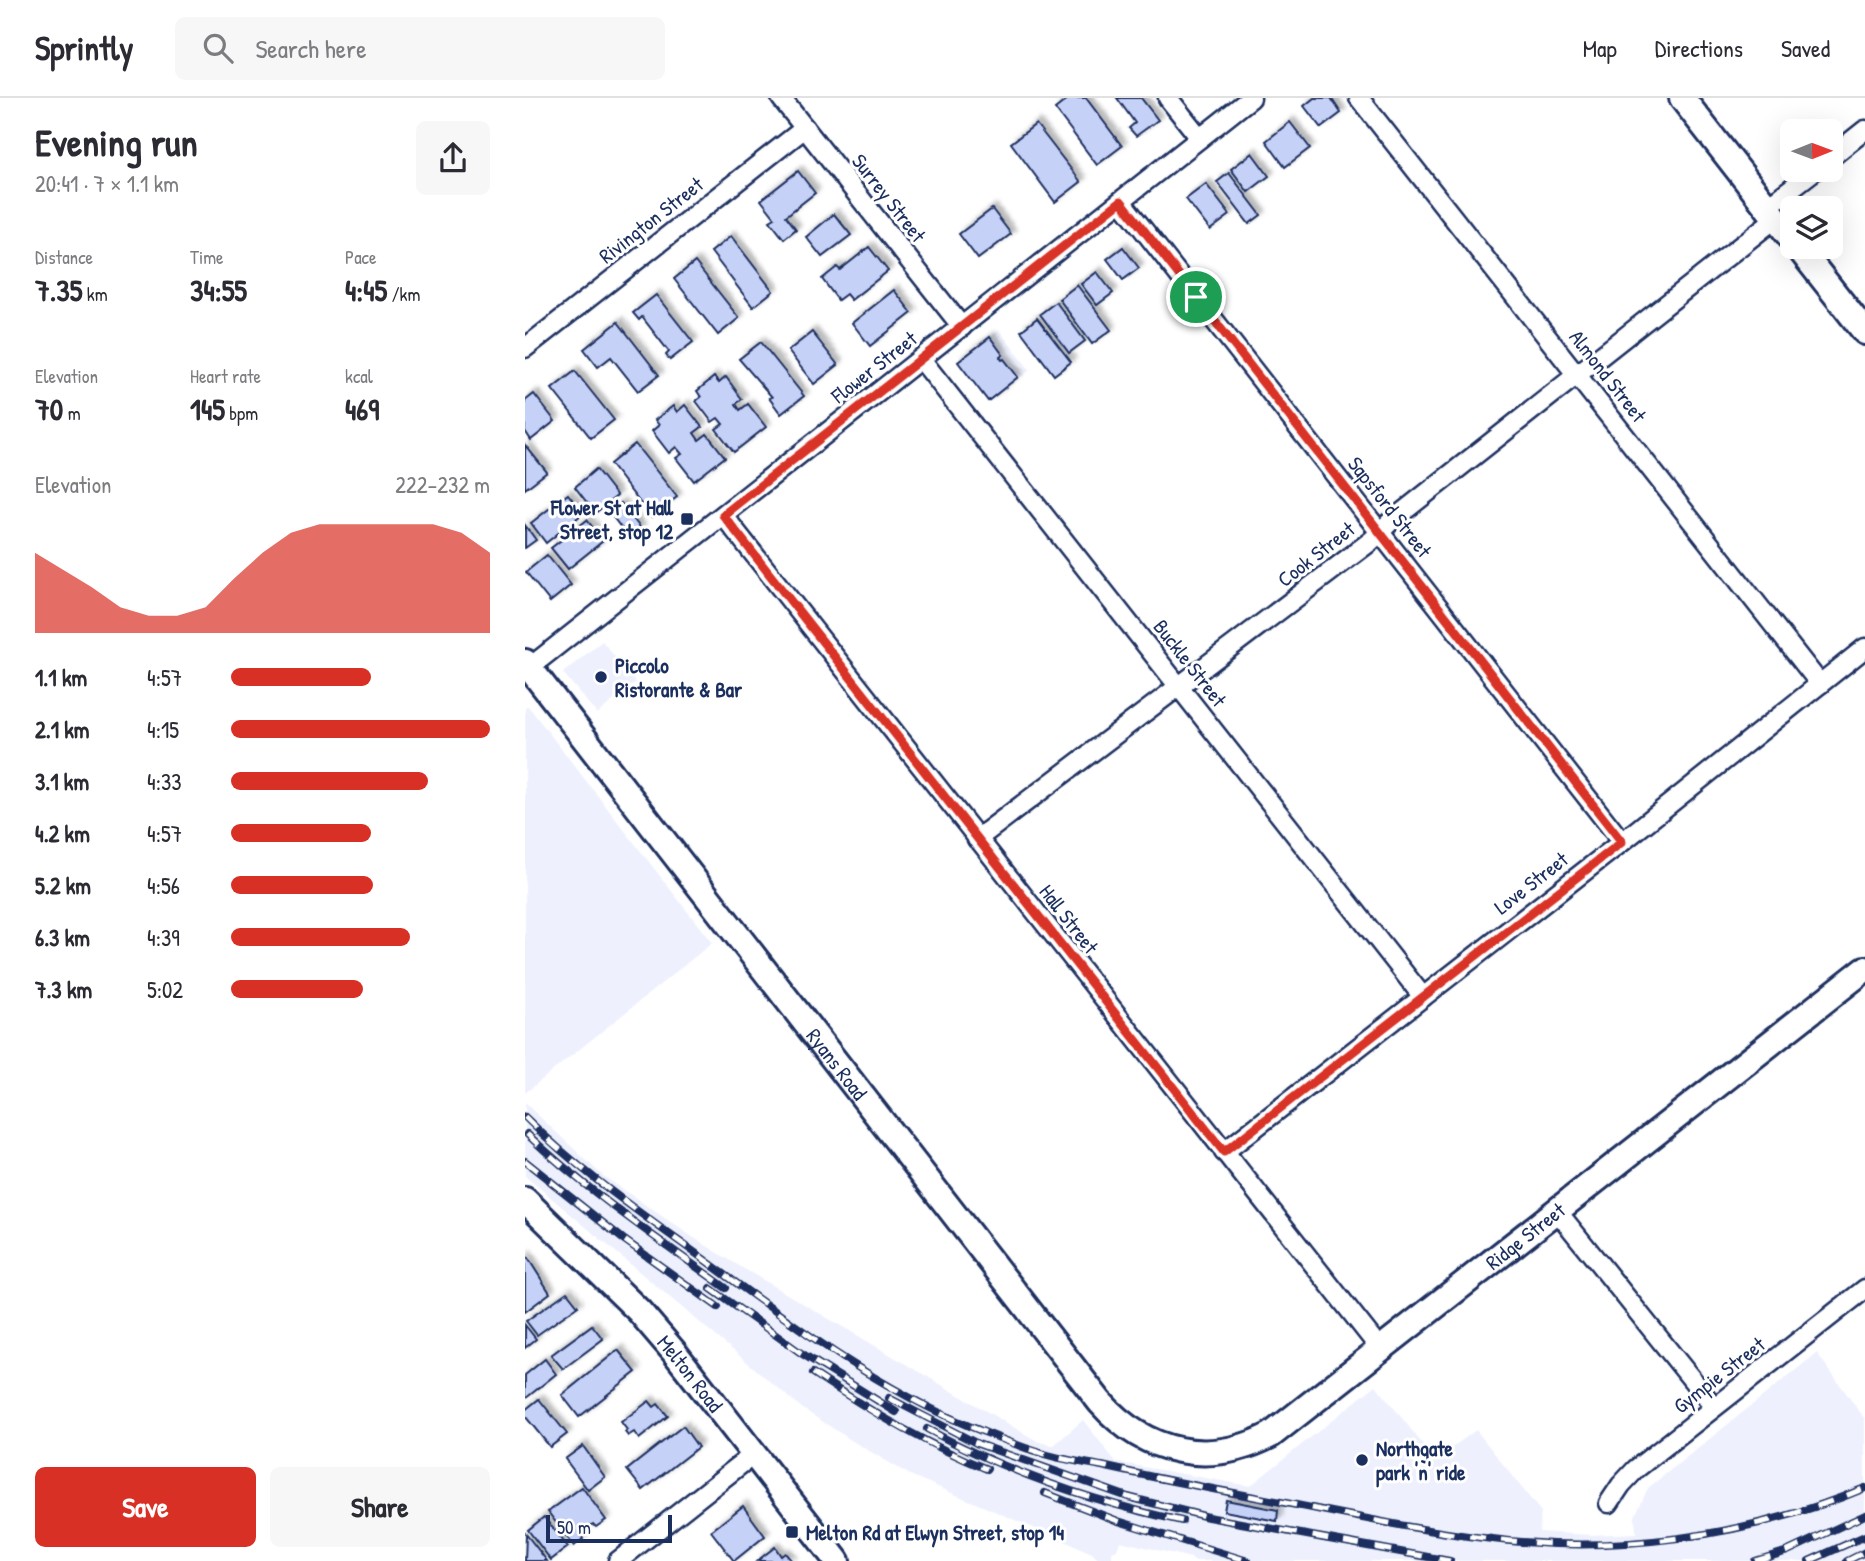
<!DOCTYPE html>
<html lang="en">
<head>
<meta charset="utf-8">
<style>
	body { margin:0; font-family:"Patrick Hand",sans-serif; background:#f7f7f7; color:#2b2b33; height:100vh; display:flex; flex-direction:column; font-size:26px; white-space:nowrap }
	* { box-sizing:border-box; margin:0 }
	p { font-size:23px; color:#7c7c81 }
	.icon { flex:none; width:38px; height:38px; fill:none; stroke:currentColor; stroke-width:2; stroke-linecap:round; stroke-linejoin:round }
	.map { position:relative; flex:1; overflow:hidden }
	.sheet { display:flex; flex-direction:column; background:#fff; width:525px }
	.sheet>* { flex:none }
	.needle { width:46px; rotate:89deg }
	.controls { position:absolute; left:1255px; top:21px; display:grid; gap:14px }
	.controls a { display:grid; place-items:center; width:63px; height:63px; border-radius:10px; background:#fff; box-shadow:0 7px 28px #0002; font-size:35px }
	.scale { position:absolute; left:21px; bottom:18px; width:126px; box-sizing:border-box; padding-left:7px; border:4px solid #1b2f5e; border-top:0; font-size:19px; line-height:24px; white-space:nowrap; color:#1b2f5e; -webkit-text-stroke:5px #fff; paint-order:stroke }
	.pin { position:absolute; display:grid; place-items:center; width:60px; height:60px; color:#fff; margin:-30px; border:4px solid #fff; border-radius:50%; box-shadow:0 2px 7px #0007 }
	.round { display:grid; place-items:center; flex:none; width:74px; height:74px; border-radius:10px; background:#f7f7f7 }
	.headline { display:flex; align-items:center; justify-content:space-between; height:119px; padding:0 35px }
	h1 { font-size:38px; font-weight:700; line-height:52px }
	.figures { display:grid; grid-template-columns:repeat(3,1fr); gap:10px; height:119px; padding:7px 35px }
	.figures div { display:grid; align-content:center }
	.figures b { font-size:30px; font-weight:700 }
	.figures small { font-size:19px; font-weight:400 }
	.figures p { font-size:19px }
	.chart { height:196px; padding:14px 35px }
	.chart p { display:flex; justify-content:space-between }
	.chart svg { width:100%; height:126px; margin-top:7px; fill:#d93025; opacity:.7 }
	.button { display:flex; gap:14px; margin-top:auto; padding:14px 35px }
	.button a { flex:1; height:80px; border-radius:10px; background:#d93025; color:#fff; font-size:28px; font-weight:700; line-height:80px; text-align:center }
	.button a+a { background:#f7f7f7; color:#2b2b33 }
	ul { padding:0 35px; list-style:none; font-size:23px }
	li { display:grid; grid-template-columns:112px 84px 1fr; align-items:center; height:52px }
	li i { height:18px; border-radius:9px; background:#d93025 }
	header { display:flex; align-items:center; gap:42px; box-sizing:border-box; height:98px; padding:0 35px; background:#fff; border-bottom:2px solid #e1e1e2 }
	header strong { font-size:33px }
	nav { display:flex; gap:38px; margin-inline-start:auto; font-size:24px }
	.search { width:490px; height:63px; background:#f7f7f7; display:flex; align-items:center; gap:18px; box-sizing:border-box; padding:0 24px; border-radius:10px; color:#7c7c81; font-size:26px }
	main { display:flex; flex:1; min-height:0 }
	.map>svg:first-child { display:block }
	.built { fill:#eef1fd }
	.building { fill:#c6d1f8; stroke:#1b2f5e; stroke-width:2; filter:url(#shadow) }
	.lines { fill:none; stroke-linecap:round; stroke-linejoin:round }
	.street-casing { stroke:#1b2f5e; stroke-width:23 }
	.secondary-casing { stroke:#1b2f5e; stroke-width:30 }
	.street { stroke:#fff; stroke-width:18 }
	.secondary { stroke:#fff; stroke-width:24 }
	.rail-casing { stroke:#1b2f5e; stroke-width:8 }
	.rail { stroke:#fff; stroke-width:5; stroke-dasharray:16; stroke-linecap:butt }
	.route-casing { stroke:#fff; stroke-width:14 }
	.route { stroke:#d93025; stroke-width:9 }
	.poi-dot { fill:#1b2f5e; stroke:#fff; stroke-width:2.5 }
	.labels { text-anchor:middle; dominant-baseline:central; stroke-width:6; stroke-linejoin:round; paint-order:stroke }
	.street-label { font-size:21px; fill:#1b2f5e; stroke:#fff }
	.poi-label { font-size:21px; font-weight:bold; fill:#1b2f5e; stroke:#fff; text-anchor:start }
</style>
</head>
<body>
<header>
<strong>Sprintly</strong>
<div class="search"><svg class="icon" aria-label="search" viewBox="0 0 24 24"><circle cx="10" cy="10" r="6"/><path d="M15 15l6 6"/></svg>Search here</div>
<nav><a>Map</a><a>Directions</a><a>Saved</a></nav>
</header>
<main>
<section class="sheet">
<div class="headline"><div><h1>Evening run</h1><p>20:41 · 7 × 1.1 km</p></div><a class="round"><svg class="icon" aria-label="share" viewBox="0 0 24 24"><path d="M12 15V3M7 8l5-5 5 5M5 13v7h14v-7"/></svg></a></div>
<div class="figures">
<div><p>Distance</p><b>7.35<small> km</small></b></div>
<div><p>Time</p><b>34:55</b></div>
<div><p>Pace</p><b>4:45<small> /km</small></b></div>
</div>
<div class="figures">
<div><p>Elevation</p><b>70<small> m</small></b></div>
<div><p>Heart rate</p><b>145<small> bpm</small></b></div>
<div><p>kcal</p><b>469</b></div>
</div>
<div class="chart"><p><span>Elevation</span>222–232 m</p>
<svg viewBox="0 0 160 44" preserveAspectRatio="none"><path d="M0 44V16L10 22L20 28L30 35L40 38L50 38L60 35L70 25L80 16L90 9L100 6L110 6L120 6L130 6L140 6L150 9L160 16V44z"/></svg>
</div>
<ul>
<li><b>1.1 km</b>4:57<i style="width:54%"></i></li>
<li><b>2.1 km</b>4:15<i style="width:100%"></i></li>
<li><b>3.1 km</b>4:33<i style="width:76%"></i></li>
<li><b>4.2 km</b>4:57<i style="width:54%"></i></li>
<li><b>5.2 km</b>4:56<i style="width:55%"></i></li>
<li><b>6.3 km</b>4:39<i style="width:69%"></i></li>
<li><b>7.3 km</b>5:02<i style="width:51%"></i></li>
</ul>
<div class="button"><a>Save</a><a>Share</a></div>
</section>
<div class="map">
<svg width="1340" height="1463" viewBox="0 0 1340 1463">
	<defs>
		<filter id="shadow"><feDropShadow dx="4.5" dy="-4.5" stdDeviation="2" flood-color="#0004"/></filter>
	</defs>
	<rect width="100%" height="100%" fill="#fff"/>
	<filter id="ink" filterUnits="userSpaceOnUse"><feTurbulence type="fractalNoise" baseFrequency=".0143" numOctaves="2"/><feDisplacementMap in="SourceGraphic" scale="14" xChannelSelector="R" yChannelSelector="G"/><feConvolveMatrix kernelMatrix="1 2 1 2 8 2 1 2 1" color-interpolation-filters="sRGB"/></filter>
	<g filter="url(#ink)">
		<g class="built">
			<polygon points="474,232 505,272 463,304 432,264"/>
			<polygon points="77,543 111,584 72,616 38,575"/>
			<polygon points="3,608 187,845 0,995 0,610"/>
			<polygon points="0,1005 77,1077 166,1138 216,1169 512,1343 528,1348 558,1322 591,1364 725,1388 851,1287 910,1362 951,1332 1016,1414 1014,1434 1066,1437 1111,1435 1110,1418 1123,1390 1292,1255 1340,1321 1340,1463 669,1463 666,1460 595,1443 592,1452 587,1454 587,1461 575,1463 567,1455 385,1377 329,1344 278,1311 0,1078"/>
		</g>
		<g class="building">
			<polygon points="544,0 561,0 597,48 572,67 530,11"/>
			<polygon points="592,0 616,0 633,22 611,38 604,30 610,25"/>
			<polygon points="789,0 806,0 816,15 796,30 779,8"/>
			<polygon points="765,24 785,50 760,69 741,43"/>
			<polygon points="511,26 556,84 530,104 486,45"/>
			<polygon points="727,55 744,78 723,94 706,71"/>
			<polygon points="273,73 290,95 261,118 271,131 259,141 245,123 250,120 236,102"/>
			<polygon points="704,75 736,117 724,126 692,84"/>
			<polygon points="681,86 705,117 685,132 661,101"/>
			<polygon points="467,111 486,136 453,161 434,136"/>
			<polygon points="309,116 326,137 297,159 281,139"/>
			<polygon points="206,138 248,193 228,209 186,154"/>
			<polygon points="344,149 363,173 326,202 321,196 313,202 297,181 312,169 315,172"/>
			<polygon points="598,149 614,170 598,182 582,161"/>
			<polygon points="170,164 214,220 193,237 149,181"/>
			<polygon points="572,174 588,195 572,207 556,186"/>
			<polygon points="552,187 586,232 567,246 534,201"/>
			<polygon points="369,192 387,215 345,248 327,225"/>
			<polygon points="131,197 168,244 145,262 141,257 144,254 117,219 114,222 108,215"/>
			<polygon points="531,204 560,243 544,255 515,216"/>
			<polygon points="512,220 546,264 529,277 496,233"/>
			<polygon points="93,224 134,277 113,293 86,259 73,269 59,251"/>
			<polygon points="287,234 313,267 289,286 263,253"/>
			<polygon points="465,239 478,257 475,259 477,262 479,261 493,279 463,303 433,264"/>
			<polygon points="236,244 279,298 256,316 244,300 247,299 214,261"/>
			<polygon points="50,273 89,322 66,340 27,291"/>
			<polygon points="189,279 194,285 201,279 217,301 211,306 215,312 223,306 241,329 209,354 191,331 198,326 193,320 187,324 171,303 176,299 172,293"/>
			<polygon points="9,296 30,323 6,342 0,333 0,303"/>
			<polygon points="160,307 177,329 169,335 174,342 182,336 200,359 169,383 151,360 157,356 151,349 144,355 127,333 134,327 130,322 148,308 152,314"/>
			<polygon points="110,346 152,399 126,419 85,366"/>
			<polygon points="0,347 22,374 0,391"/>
			<polygon points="71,371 92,398 70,415 50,389"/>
			<polygon points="43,396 58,415 44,427 48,433 62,422 78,443 43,471 26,450 40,439 36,433 21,445 6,425"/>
			<polygon points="96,405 116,431 104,440 84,414"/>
			<polygon points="0,427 11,442 0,450"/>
			<polygon points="22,457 46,487 25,504 1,474"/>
			<polygon points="1,1157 25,1195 0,1214 0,1158"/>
			<polygon points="42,1194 53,1208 12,1237 1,1223"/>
			<polygon points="0,1227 11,1241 0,1250"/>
			<polygon points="67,1227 78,1241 38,1271 26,1257"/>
			<polygon points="93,1252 111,1274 54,1319 37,1297"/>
			<polygon points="20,1261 31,1276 0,1301 0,1277"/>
			<polygon points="14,1301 42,1336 25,1349 0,1318 0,1312"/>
			<polygon points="124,1303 129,1309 133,1306 143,1318 114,1341 109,1334 103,1338 100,1334 102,1332 96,1324"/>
			<polygon points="158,1328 173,1349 118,1392 102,1372"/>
			<polygon points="58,1348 80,1379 63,1392 40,1361"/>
			<polygon points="57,1389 81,1422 71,1429 68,1426 55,1436 58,1441 49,1448 23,1414"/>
			<polygon points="701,1402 753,1412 752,1423 699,1413"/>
			<polygon points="218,1408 240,1438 209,1463 186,1433"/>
			<polygon points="19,1419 43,1449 26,1462 3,1432"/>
			<polygon points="1,1436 22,1463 0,1463"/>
			<polygon points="250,1449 256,1458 260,1455 267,1463 232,1463"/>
		</g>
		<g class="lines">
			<defs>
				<g id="street">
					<polyline points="256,0 437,229"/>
					<polyline points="643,0 675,40"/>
					<polyline points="834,0 1295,586"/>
					<polyline points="1306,59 1340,32"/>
					<polyline points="596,103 1097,744"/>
					<polyline points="1242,109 1290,72"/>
					<polyline points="0,250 280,30"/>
					<polyline points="396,261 898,899"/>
					<polyline points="198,417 856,1252"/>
					<polyline points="0,573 726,0"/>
					<polyline points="452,741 846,443 865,424 1251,120"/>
					<polyline points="699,1054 1097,744 1340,550"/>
					<polyline points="1032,1113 1189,1309"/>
					<polyline points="1084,1405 1096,1387 1111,1371 1340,1191"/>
					<polyline points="93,1463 229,1356"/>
				</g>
				<g id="secondary">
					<polyline points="1157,0 1267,141"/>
					<polyline points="1273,149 1340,234"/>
					<path id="s1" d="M0,564L575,1304C621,1356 684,1369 746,1337L1340,871"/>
					<path id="s2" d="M0,1102L114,1213L150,1255L312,1463"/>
				</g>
			</defs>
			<use href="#street" class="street-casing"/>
			<use href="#secondary" class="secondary-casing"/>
			<use href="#street" class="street"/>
			<use href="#secondary" class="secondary"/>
			<defs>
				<g id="rail">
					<path d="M0,1019C55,1074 121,1119 184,1165C266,1225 349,1288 444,1328C467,1337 490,1347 513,1354C533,1361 556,1364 577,1368C630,1380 682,1390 735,1400C810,1414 884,1431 959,1440C1087,1457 1221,1440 1340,1390"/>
					<path d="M2,1036C63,1094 133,1141 201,1190"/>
					<polyline points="0,1063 98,1141 193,1209"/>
					<polyline points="185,1190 276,1255 371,1314"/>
					<path d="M288,1275C343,1312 400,1346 462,1371"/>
					<polyline points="364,1300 453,1346 603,1399 683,1419 925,1463"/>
					<path d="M402,1331C482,1374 568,1404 657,1423"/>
					<polyline points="520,1395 593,1423 723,1463"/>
					<polyline points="1230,1463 1263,1453 1340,1417"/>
					<polyline points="1284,1463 1340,1438"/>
					<polyline points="1322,1463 1340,1454"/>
				</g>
			</defs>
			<use href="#rail" class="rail-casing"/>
			<use href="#rail" class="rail"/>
		</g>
	</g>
	<g class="lines" filter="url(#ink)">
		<defs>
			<polygon id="route" points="596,103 1097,744 699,1054 198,417"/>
		</defs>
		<use href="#route" class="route-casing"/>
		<use href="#route" class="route"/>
	</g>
	<g class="poi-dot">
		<rect x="155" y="414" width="14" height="14" rx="3.5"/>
		<circle cx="76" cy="579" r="7"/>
		<circle cx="837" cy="1362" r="7"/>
		<rect x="260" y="1427" width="14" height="14" rx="3.5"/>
	</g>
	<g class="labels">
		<g class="street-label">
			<text transform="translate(364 100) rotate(52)">Surrey Street</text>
			<text transform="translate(126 122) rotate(-38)">Rivington Street</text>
			<text transform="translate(349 269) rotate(-38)">Flower Street</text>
			<text transform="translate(1083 278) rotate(52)">Almond Street</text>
			<text transform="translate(865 409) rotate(52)">Sapsford Street</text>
			<text transform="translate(791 456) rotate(-38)">Cook Street</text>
			<text transform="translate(665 565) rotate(52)">Buckle Street</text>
			<text transform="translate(1006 785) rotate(-38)">Love Street</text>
			<text transform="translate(544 821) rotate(52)">Hall Street</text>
			<text stroke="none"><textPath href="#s1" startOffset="509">Ryans Road</textPath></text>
			<text stroke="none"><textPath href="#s1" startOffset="1449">Ridge Street</textPath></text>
			<text stroke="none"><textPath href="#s2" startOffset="240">Melton Road</textPath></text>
			<text transform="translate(1194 1277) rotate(-38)">Gympie Street</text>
		</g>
		<g class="poi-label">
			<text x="148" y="409" text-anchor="end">Flower St at Hall<tspan x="148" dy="24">Street, stop 12</tspan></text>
			<text x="90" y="567">Piccolo<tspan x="90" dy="24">Ristorante &amp; Bar</tspan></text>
			<text x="851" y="1350">Northgate<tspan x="851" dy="24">park 'n' ride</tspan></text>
			<text x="281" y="1434">Melton Rd at Elwyn Street, stop 14</text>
		</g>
	</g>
</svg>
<div class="controls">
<a><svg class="needle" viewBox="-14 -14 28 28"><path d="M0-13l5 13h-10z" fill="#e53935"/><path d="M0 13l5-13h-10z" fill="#7c7c81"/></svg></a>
<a><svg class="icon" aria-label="layers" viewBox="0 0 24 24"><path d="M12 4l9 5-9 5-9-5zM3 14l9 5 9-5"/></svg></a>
</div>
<div class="scale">50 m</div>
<div class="pin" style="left:671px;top:199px;background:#1e9e55"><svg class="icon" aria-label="arrive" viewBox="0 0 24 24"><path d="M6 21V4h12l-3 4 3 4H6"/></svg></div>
</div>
</main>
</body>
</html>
